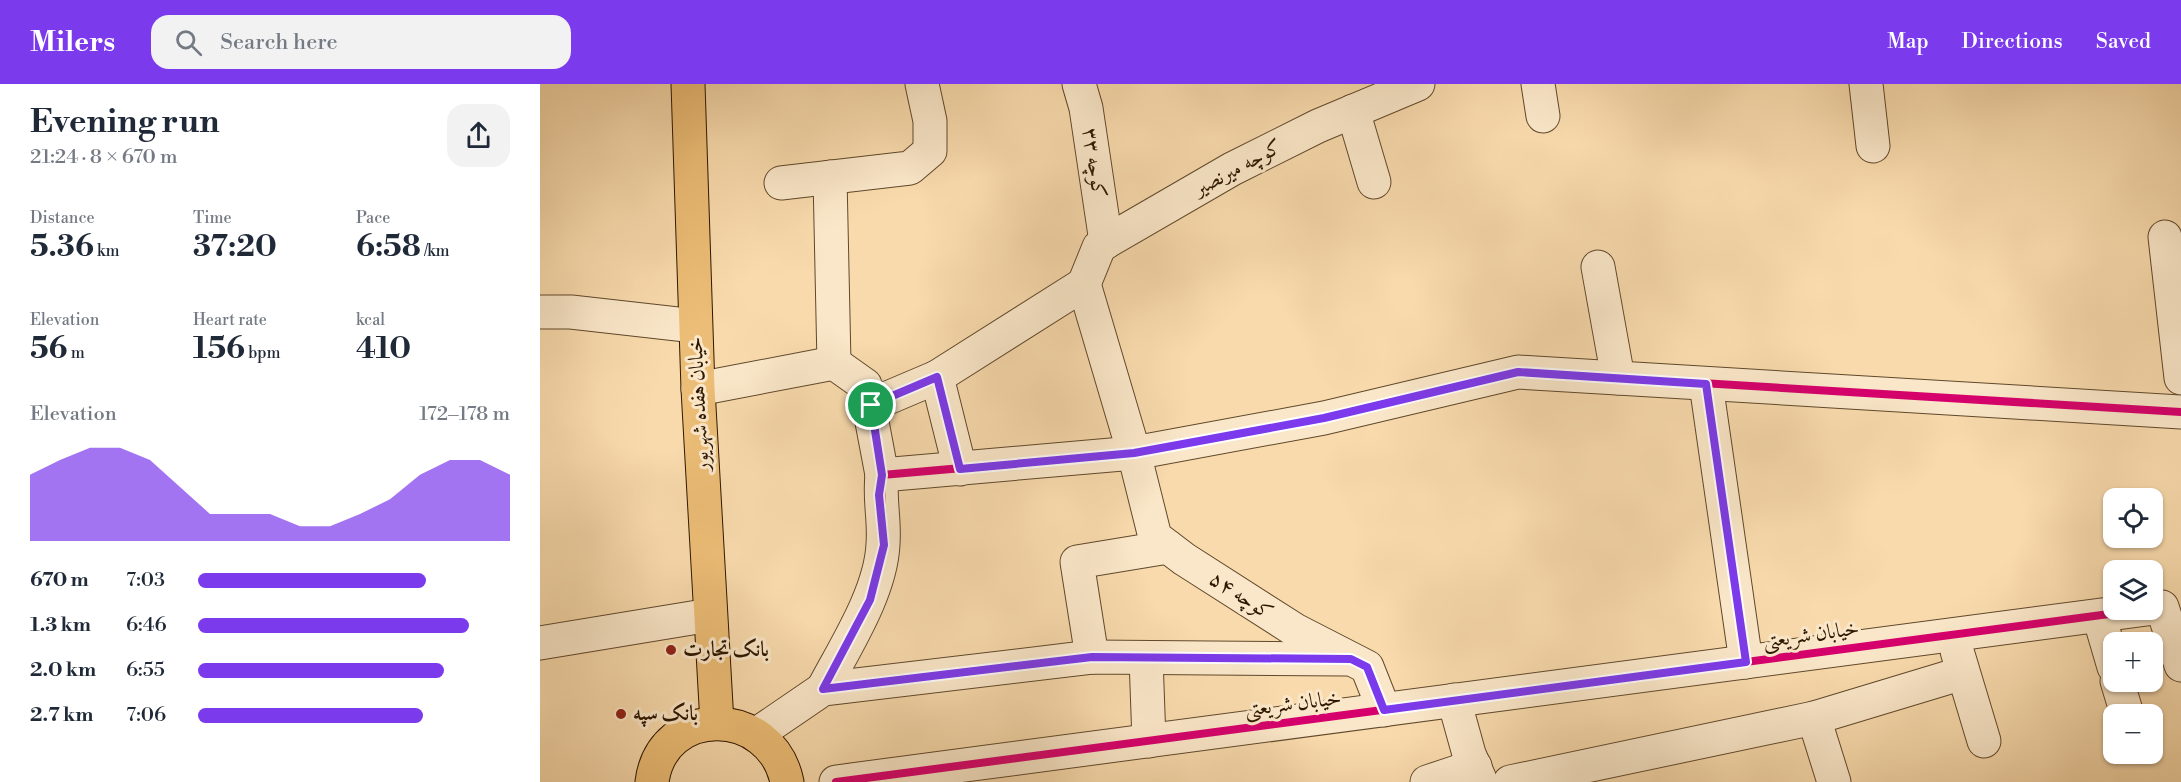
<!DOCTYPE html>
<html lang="en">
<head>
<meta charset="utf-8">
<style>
	body { margin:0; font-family:"Libre Bodoni",Amiri,serif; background:#f2f2f3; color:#1f2937; height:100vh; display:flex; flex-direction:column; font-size:22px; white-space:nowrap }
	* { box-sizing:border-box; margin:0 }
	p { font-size:20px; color:#747a83 }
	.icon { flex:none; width:33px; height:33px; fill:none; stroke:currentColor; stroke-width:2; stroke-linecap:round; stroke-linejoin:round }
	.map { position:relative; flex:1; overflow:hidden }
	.panel { display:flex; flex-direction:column; background:#fff; width:540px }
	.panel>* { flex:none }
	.fabs { position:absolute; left:1563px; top:404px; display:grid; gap:12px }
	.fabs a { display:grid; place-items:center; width:60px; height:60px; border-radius:12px; background:#fff; box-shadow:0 2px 4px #0004; font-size:30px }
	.pin { position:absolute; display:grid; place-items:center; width:51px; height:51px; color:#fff; margin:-26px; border:3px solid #fff; border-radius:50%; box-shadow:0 2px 6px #0007 }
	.round { display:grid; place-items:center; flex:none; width:63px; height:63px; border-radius:18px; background:#f2f2f3 }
	.summary { display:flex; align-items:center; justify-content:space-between; height:102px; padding:0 30px }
	h1 { font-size:33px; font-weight:700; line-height:45px }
	.stats { display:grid; grid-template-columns:repeat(3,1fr); gap:9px; height:102px; padding:6px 30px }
	.stats div { display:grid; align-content:center }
	.stats b { font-size:30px; font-weight:700 }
	.stats small { font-size:16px; font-weight:400 }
	.stats p { font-size:16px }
	.chart { height:168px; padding:12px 30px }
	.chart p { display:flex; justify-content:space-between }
	.chart svg { width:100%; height:108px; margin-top:6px; fill:#7c3aed; opacity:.7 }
	ul { padding:0 30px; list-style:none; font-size:20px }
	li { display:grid; grid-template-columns:96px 72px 1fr; align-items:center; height:45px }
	li i { height:15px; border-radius:8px; background:#7c3aed }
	header { display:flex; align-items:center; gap:36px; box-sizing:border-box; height:84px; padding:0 30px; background:#7c3aed; color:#fff }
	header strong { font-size:28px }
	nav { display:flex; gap:33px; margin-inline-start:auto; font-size:21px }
	.search { width:420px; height:54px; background:#f2f2f3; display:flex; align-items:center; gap:15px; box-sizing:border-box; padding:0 21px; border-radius:18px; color:#747a83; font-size:22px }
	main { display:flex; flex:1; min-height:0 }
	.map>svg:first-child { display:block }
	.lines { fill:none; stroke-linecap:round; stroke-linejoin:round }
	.minor-casing { stroke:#60482b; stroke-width:35 }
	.major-casing { stroke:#2e1700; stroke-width:35 }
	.minor { stroke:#fae7c9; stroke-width:33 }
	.major { stroke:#ecbd76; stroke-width:33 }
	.cycleway-casing { stroke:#fae7c9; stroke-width:11 }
	.cycleway { stroke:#d6006c; stroke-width:8 }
	.route-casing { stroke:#fff; stroke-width:12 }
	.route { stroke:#7c3aed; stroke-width:8 }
	.poi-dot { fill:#8f2418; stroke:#fae7c9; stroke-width:2 }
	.labels { text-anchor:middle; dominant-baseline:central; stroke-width:6; stroke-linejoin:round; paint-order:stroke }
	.street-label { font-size:21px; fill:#2e1700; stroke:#fae7c9 }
	.poi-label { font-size:21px; font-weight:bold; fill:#2e1700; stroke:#fae7c9; text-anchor:start }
</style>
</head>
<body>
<header>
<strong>Milers</strong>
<div class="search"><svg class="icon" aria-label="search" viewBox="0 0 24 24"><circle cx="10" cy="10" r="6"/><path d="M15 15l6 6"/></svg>Search here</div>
<nav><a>Map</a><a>Directions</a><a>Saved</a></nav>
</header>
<main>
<section class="panel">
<div class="summary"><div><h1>Evening run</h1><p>21:24 · 8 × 670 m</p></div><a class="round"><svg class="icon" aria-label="share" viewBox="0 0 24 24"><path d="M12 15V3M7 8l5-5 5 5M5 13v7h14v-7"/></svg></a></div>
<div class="stats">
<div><p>Distance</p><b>5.36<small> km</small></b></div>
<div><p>Time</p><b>37:20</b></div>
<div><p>Pace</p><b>6:58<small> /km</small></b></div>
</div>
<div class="stats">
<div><p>Elevation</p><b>56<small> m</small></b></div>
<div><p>Heart rate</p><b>156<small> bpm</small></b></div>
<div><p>kcal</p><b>410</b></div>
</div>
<div class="chart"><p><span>Elevation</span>172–178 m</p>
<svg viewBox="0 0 160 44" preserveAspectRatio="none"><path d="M0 44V17L10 11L20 6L30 6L40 11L50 22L60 33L70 33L80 33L90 38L100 38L110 33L120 27L130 17L140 11L150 11L160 17V44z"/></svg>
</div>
<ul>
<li><b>670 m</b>7:03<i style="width:73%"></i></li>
<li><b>1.3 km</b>6:46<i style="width:87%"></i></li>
<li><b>2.0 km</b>6:55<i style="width:79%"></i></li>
<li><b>2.7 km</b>7:06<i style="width:72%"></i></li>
</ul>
</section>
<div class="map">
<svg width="1641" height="698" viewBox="0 0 1641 698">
	<rect width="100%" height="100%" fill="#f8daac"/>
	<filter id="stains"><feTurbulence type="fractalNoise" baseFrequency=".00333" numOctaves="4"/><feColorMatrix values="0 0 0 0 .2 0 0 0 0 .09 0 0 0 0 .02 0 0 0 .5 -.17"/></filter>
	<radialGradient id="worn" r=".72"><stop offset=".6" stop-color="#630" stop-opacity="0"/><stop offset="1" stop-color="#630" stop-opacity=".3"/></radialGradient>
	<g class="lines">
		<defs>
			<g id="minor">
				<polyline points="539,0 546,24 566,158"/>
				<polyline points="998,0 1003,32"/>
				<polyline points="1326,0 1333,62"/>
				<polyline points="813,27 834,98"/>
				<polyline points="290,93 294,279"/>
				<polyline points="241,99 370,84 390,67 390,37 382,0"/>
				<polyline points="1625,153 1641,294"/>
				<polyline points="1058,183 1078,294"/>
				<polyline points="544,200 559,163 566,158 692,85 778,42 878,0"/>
				<polyline points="0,228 31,228 155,242"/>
				<polyline points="397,293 420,385"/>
				<polyline points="1166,300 1206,578"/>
				<polyline points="158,305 294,279 325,301 342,391"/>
				<polyline points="331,321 397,293 544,200 594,369 615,453 644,475 755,546 827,583 844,626"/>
				<polyline points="1622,523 1641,581"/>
				<polyline points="1559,532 1574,583"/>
				<polyline points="0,559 170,531"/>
				<polyline points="1417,567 1444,657"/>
				<polyline points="552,573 537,478 628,463"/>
				<polyline points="606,574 609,657"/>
				<polyline points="1577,597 1587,630"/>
				<path d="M283,605C305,563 341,508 343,460C345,437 339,415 342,391L594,369L784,334L978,288L1641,328"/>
				<polyline points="914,616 929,670 941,698"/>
				<polyline points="1274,634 1294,698"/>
				<polyline points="217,650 283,605 552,573 806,575"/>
				<polyline points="296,698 1607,525"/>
				<polyline points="887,698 935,682"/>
				<polyline points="970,698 1274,634 1423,589"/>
			</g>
			<g id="major">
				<polyline points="148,0 158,305 177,639"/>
				<path d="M112,698C122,620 231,621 247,698"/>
			</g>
		</defs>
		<use href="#minor" class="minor-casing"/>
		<use href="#major" class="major-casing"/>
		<use href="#minor" class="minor"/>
		<use href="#major" class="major"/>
		<defs>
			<g id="cycleway">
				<path d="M283,605C305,563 341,508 343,460C345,437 339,415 342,391L594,369L784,334L978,288L1641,328"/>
				<polyline points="296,698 1607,525"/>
			</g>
		</defs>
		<use href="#cycleway" class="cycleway-casing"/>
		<use href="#cycleway" class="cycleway"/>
	</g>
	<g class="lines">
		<defs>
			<polygon id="route" points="978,288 1166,300 1206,578 844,626 827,583 811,575 552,573 283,605 330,516 344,461 339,411 342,391 331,321 397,293 420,385 594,369 784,334"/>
		</defs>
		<use href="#route" class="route-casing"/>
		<use href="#route" class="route"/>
	</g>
	<g class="poi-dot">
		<circle cx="131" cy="566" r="6"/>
		<circle cx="81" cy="630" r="6"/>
	</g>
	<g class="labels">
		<g class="street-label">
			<text transform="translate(554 79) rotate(82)">کوچه ۳۳</text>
			<text transform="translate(698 84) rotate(-28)">کوچه میرنصیر</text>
			<text transform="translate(159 320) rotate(-93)">خیابان هفده شهریور</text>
			<text transform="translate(701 512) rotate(33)">کوچه ۵۴</text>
			<text transform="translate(1271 551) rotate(-8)">خیابان شریعتی</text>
			<text transform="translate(753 620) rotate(-7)">خیابان شریعتی</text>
		</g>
		<g class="poi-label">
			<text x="143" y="566">بانک تجارت</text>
			<text x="93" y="630">بانک سپه</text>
		</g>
	</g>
	<rect width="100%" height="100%" filter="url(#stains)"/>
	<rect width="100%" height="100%" fill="url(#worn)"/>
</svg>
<div class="fabs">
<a><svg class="icon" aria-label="locate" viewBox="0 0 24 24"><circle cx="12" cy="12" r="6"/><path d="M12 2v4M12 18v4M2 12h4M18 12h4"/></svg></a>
<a><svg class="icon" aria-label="layers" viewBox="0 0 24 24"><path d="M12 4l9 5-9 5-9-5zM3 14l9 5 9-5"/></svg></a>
<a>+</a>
<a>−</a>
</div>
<div class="pin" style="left:331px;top:321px;background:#1e9e55"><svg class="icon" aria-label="arrive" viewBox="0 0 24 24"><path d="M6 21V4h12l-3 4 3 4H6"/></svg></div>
</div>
</main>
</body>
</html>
